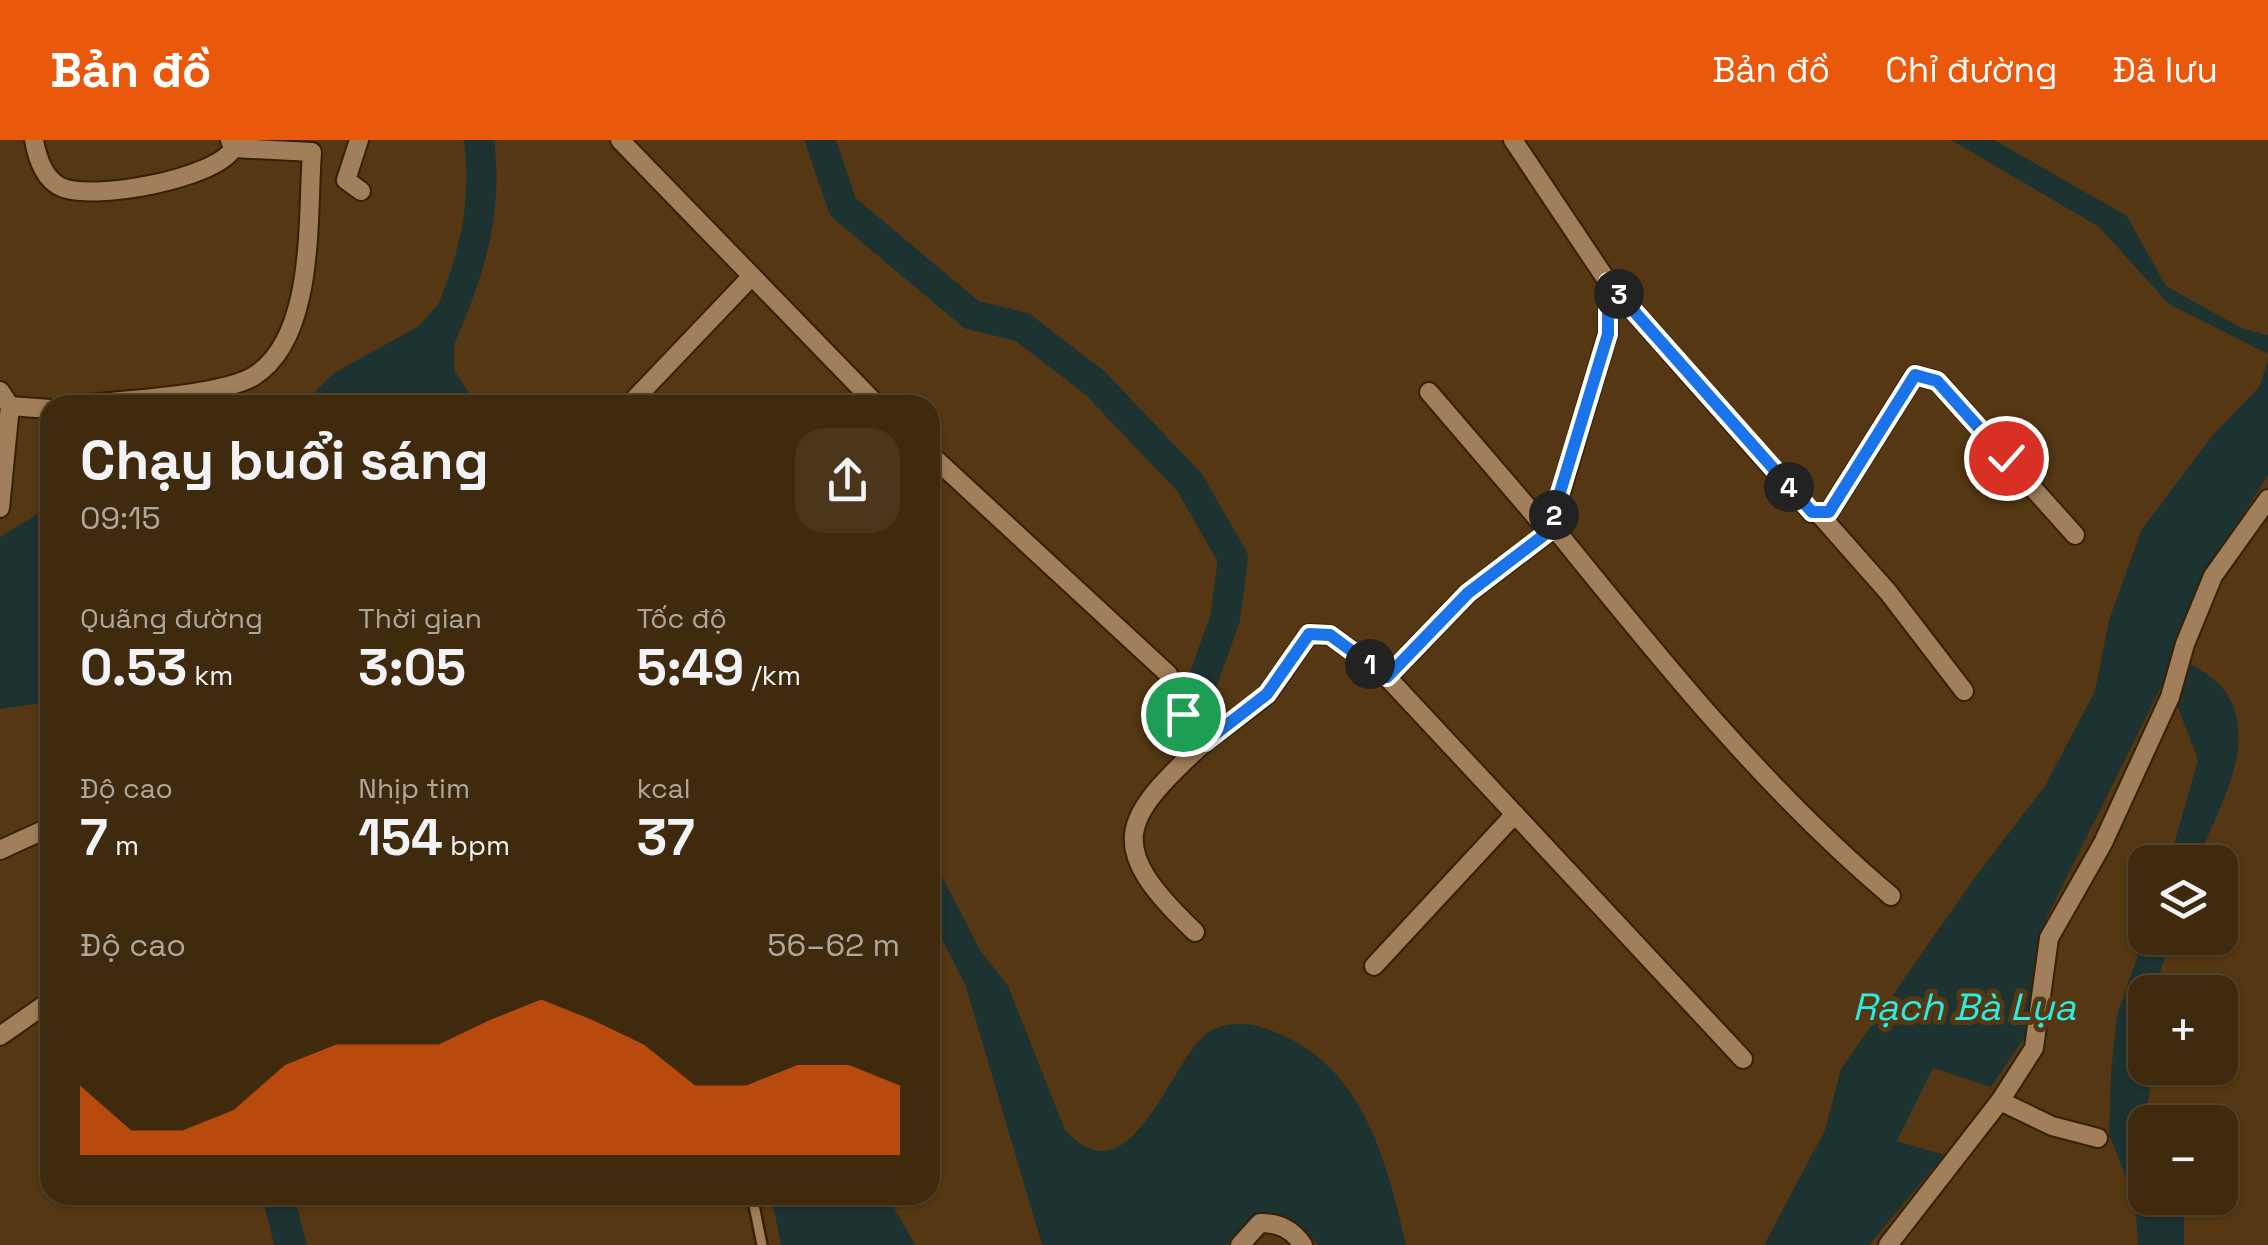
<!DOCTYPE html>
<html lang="vi">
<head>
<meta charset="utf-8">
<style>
	body { margin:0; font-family:"Space Grotesk",sans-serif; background:#4b361c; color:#f1f3f6; height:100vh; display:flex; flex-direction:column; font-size:38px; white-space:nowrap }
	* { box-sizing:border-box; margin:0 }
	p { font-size:32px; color:#aea79e }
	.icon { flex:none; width:55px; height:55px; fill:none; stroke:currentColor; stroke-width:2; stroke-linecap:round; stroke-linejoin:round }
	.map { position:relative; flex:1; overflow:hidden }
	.side { position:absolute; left:40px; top:255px; width:900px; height:810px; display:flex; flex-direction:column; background:#402a0e; border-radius:30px; box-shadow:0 2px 8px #0004,0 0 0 2px #59462e }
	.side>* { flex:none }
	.tools { position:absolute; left:2128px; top:705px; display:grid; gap:20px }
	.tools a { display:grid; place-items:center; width:110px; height:110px; border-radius:20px; background:#402a0e; box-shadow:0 2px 8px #0004,0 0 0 2px #59462e; font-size:50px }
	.pin { position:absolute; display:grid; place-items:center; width:85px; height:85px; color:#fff; margin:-42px; border:5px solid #fff; border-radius:50%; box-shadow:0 2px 10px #0007 }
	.km { position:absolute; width:50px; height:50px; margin:-25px; border-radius:50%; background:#222; color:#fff; font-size:28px; line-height:50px; text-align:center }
	.round { display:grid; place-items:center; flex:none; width:105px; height:105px; border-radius:30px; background:#4b361c }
	.headline { display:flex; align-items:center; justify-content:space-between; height:170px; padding:0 40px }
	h1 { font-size:55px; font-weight:700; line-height:75px }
	.metrics { display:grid; grid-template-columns:repeat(3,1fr); gap:15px; height:170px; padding:10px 40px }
	.metrics div { display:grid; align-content:center }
	.metrics b { font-size:50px; font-weight:700 }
	.metrics small { font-size:28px; font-weight:400 }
	.metrics p { font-size:28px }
	.chart { height:280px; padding:20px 40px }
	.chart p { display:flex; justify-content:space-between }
	.chart svg { width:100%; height:180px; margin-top:10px; fill:#ea580c; opacity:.7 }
	header { display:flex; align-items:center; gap:60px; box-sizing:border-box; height:140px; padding:0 50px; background:#ea580c; color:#fff }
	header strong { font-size:48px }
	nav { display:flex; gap:55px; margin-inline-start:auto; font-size:35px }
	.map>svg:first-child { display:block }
	.water { fill:#1c3331 }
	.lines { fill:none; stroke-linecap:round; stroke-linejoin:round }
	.river { stroke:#1c3331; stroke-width:30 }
	.lane-casing { stroke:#362004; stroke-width:14 }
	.street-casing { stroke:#362004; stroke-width:22 }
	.lane { stroke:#a07f5a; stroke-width:9 }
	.street { stroke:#a07f5a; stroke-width:18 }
	.route-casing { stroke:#fff; stroke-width:20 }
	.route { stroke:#1a73e8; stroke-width:12 }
	.labels { text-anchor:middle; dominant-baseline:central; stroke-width:10; stroke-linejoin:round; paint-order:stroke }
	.water-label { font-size:38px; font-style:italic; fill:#2bebe2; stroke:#553813 }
</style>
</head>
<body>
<header>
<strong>Bản đồ</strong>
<nav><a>Bản đồ</a><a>Chỉ đường</a><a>Đã lưu</a></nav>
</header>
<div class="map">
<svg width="2268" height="1105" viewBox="0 0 2268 1105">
	<rect width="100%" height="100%" fill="#553813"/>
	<g class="water">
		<polygon points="1951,0 1994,0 2127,76 2166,146 2243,189 2268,195 2268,214 2169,164 2099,87"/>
		<polygon points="445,156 452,158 455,166 454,230 477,265 301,265 334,233 419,186"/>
		<path d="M2268,221V335L2202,439L2184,485L2188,522C2198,529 2212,536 2220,545C2265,596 2217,670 2197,722H2169L2198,620L2176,562L2161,547L2046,779L2029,891L1991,947L1933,928L1897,1001L1944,1015L1869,1105H1764L1825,990L1841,929L1973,740L2045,646L2095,551L2109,480L2142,389L2212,296L2259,247Z"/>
		<polygon points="50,366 50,584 42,563 0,569 0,397"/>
		<path d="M930,713L980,810L1008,846L1065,990C1130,1063 1168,925 1206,894C1220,882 1248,882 1264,888C1361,919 1386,1016 1406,1105H1318C1298,1080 1283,1077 1252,1080L1227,1105H1042L966,847L930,775Z"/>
		<polygon points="2145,795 2171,798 2154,852 2145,852 2145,928 2153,928 2145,982 2145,1058 2174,1058 2184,1078 2184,1105 2138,1105 2135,1059 2109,995 2111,931 2117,875"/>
		<polygon points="262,1055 294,1055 307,1105 274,1105"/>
		<polygon points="771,1055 887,1055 915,1105 781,1105"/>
	</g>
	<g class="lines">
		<g class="river">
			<polyline points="820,0 843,67 972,175 1022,187 1095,243 1190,343 1233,418 1225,479 1200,548"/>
			<path d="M410,265C449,177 493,100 479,0"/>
		</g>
		<defs>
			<polyline id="lane" points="752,1055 762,1105"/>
			<g id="street">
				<path d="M34,0C37,17 43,37 59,46C89,63 219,38 233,8"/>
				<polyline points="359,0 346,40 361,51"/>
				<polyline points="620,0 877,265"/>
				<polyline points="1608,142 1812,373 1829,372 1908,246 1915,235 1937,241 2075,395"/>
				<polyline points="0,251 10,266 0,368"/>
				<polyline points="1429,252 1549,392"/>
				<path d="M79,265C121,260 221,256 254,236C316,197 307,77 312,12L233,8L230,0"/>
				<polyline points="629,265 752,136"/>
				<polyline points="10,266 50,269"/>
				<polyline points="930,314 1168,534 1183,575 1205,602 1267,555 1309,494 1330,495 1387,537 1468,453 1549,392 1608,193 1608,142 1513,0"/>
				<polyline points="1820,375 1888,452 1964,551"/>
				<path d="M1551,384C1656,514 1763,648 1891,756"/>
				<polyline points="1387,537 1743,919"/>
				<polyline points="0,710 50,687"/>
				<path d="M1195,792C1105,706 1119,681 1205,602"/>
				<polyline points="1374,826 1515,674"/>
				<polyline points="0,896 50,861"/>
				<polyline points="2000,961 2052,986 2098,998"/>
				<path d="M1240,1105L1260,1083C1279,1083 1292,1089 1303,1105"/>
				<polyline points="1888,1105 2000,961 2034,908 2049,798 2103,703 2170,557 2185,504 2213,436 2268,359"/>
			</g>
		</defs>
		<use href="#lane" class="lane-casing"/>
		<use href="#street" class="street-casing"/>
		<use href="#lane" class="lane"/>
		<use href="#street" class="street"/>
	</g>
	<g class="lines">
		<defs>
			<polyline id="route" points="1183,574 1205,602 1267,554 1309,494 1330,495 1387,537 1468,453 1548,392 1608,194 1608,142 1812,372 1829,372 1915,235 1937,241 2006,318"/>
		</defs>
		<use href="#route" class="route-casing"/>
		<use href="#route" class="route"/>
	</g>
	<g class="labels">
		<g class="water-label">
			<text x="1964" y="867">Rạch Bà Lụa</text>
		</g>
	</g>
</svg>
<div class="tools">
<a><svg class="icon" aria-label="layers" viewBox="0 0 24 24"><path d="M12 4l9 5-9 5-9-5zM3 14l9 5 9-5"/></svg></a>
<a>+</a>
<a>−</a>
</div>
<div class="pin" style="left:1183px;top:574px;background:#1e9e55"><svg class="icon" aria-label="arrive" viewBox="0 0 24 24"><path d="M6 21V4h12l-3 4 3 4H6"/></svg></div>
<div class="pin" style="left:2006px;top:318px;background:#d93025"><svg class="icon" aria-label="check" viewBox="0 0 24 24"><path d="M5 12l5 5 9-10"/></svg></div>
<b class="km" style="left:1370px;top:524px">1</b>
<b class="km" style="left:1554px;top:375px">2</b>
<b class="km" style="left:1619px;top:154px">3</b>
<b class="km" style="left:1789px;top:347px">4</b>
<section class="side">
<div class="headline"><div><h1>Chạy buổi sáng</h1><p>09:15</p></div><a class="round"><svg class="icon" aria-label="share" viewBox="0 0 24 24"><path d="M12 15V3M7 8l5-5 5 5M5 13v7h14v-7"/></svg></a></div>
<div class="metrics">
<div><p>Quãng đường</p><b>0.53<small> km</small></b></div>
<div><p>Thời gian</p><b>3:05</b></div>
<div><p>Tốc độ</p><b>5:49<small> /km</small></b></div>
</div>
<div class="metrics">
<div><p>Độ cao</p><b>7<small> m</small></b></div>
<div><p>Nhịp tim</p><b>154<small> bpm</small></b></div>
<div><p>kcal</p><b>37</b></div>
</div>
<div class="chart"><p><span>Độ cao</span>56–62 m</p>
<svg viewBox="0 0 160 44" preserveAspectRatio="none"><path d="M0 44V27L10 38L20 38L30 33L40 22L50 17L60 17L70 17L80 11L90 6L100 11L110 17L120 27L130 27L140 22L150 22L160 27V44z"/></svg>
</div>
</section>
</div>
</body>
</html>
